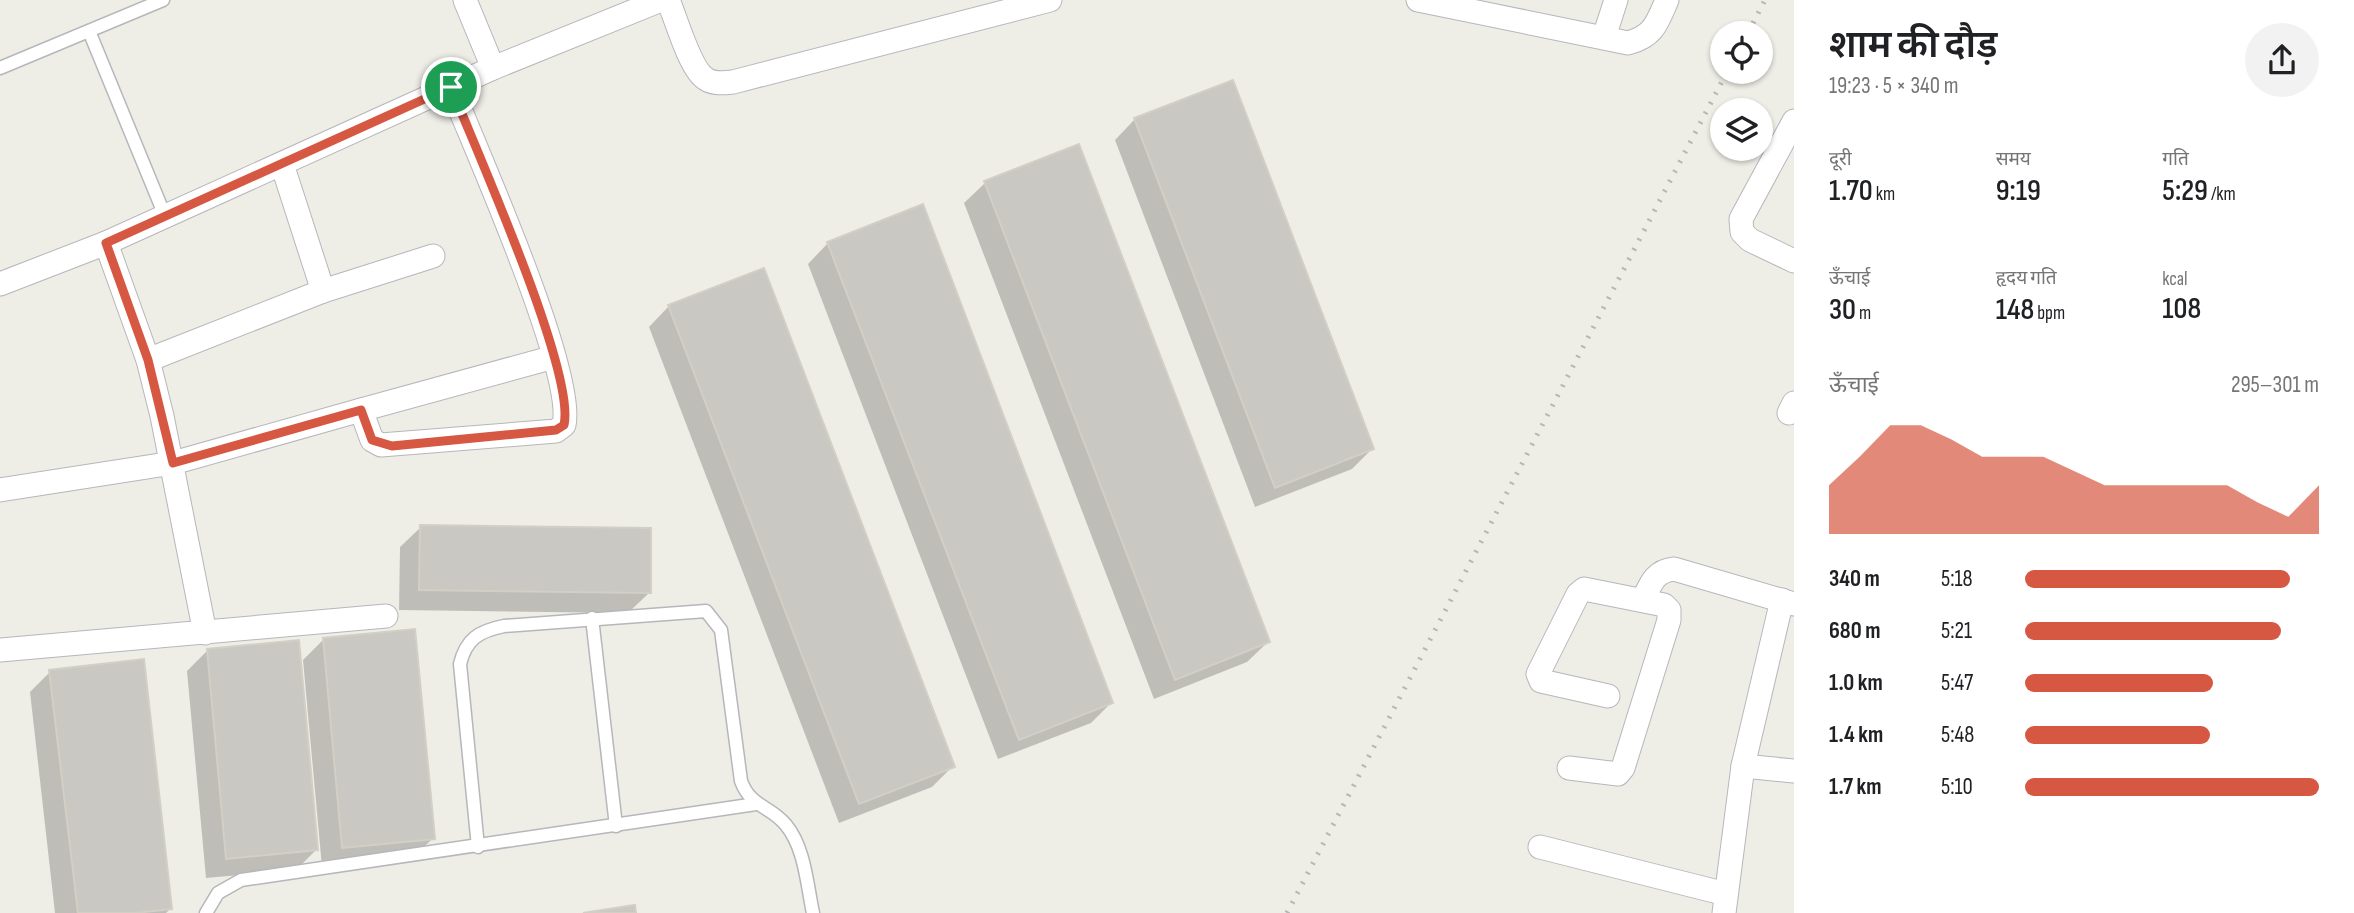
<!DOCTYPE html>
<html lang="hi">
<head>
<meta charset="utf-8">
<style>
	body { margin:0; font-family:"Sofia Sans Condensed","Noto Sans Devanagari",sans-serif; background:#f2f2f2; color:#202124; height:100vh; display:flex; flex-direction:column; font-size:26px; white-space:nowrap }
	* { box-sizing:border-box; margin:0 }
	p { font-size:23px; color:#757577 }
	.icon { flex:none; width:38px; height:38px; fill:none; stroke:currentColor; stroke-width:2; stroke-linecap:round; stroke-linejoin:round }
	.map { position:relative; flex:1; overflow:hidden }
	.panel { display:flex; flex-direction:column; background:#fff; width:560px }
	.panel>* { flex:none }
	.controls { position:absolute; left:1710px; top:21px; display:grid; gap:14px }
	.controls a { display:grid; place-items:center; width:63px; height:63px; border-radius:50%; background:#fff; box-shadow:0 2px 5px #0004; font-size:35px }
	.pin { position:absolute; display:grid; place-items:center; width:60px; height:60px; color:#fff; margin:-30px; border:4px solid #fff; border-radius:50%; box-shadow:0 2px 7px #0007 }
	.round { display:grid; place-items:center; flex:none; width:74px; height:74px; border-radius:37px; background:#f2f2f2 }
	.headline { display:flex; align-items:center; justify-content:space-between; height:119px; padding:0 35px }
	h1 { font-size:38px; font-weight:600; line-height:52px }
	.stats { display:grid; grid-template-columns:repeat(3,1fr); gap:10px; height:119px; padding:7px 35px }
	.stats div { display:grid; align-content:center }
	.stats b { font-size:30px; font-weight:600 }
	.stats small { font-size:19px; font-weight:400 }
	.stats p { font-size:19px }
	.chart { height:196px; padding:14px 35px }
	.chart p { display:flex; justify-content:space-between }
	.chart svg { width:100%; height:126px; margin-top:7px; fill:#d75842; opacity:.7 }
	ul { padding:0 35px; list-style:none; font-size:23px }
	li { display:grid; grid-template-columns:112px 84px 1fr; align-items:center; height:52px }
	li i { height:18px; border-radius:9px; background:#d75842 }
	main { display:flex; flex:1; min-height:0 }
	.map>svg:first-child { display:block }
	.shadow { fill:#0003 }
	.building { fill:#c9c8c2; stroke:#d2cfc4; stroke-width:2 }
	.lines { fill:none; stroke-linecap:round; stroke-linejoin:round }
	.service-casing { stroke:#b6b7bb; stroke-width:15 }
	.minor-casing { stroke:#b6b7bb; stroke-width:25 }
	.service { stroke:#fff; stroke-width:12 }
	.minor { stroke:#fff; stroke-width:23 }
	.rail { stroke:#b5b6b6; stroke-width:5; stroke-dasharray:2 9; stroke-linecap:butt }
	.route-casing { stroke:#fff; stroke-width:14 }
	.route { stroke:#d75842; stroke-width:9 }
</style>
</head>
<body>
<main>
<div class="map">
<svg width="1794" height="913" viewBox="0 0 1794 913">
	<rect width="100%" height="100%" fill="#eeede6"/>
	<g class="shadow">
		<polygon points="1135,119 1372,449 1352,469 1255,507 1115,140"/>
		<polygon points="985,183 1268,642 1247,662 1154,699 964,203"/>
		<polygon points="828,243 1111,703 1091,723 998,759 808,264"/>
		<polygon points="669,306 953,766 932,787 839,823 649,327"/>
		<polygon points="421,527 649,593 628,613 399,610 400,547"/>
		<polygon points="324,639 433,838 412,859 322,867 303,660"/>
		<polygon points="207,651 317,849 296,870 206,878 187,671"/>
		<polygon points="50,672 171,908 166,913 55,913 30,692"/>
	</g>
	<g class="building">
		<polygon points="1233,80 1374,449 1275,488 1134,118"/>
		<polygon points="1079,144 1270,642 1175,680 984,181"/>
		<polygon points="923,204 1113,703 1019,740 827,242"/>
		<polygon points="764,268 955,767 859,804 668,305"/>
		<polygon points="420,525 651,528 651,593 419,590"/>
		<polygon points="415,629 435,839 342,848 323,638"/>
		<polygon points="299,640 318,850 226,859 207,649"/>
		<polygon points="144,659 172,909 135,913 78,913 49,670"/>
		<polygon points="635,905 636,913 583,913"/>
	</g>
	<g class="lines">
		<defs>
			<g id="service">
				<polyline points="89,31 165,216"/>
				<polyline points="0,68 163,0"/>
				<polyline points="592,618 616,826"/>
				<path d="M478,847L460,664C466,639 479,631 504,626L706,611L721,630L741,781C751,808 770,805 786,825C805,848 807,885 813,913"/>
				<polyline points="206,913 218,893 241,880 756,804"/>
			</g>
			<g id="minor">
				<polyline points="465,0 493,68"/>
				<path d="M668,0C676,18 690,70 706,79C713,84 724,83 733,82L1050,0"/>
				<path d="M1418,0L1628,43C1654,36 1657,23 1667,0"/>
				<polyline points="1604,37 1616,0"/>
				<polyline points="1794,121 1741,219 1742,232 1750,240 1794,261"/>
				<polyline points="282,164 323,291"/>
				<polyline points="106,243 148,360 162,416 205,633"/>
				<polyline points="0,284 106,243 493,68 661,0"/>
				<polyline points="148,360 323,291 433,256"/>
				<polyline points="361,410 554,357"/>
				<polyline points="1789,413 1794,403"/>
				<path d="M0,490L173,463L361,410L372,440L381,445L556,431L564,425C576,372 475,148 451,87"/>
				<path d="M1643,600C1651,583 1655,571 1674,569L1794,604"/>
				<polyline points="0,650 386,616"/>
				<polyline points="1743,766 1794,771"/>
				<polyline points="1569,768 1618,774 1623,768 1669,620 1669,610 1664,605 1584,589 1578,594 1538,674 1541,681 1608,696"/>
				<polyline points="1540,847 1726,894"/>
				<polyline points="1724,913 1743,766 1782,600"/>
			</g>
		</defs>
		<use href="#service" class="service-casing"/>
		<use href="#minor" class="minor-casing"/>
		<use href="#service" class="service"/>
		<use href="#minor" class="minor"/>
		<g class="rail">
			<polyline points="1748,33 1765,0"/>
			<polyline points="1287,913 1727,72"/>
		</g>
	</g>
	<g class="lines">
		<defs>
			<path id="route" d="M451,87C475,148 576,372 564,425L556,430L392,446L372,440L361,410L173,463L148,360L106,243Z"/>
		</defs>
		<use href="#route" class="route-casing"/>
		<use href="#route" class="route"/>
	</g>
</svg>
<div class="controls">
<a><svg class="icon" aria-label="locate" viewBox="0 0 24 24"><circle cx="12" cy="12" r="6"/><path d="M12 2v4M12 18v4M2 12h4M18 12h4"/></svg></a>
<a><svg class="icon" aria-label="layers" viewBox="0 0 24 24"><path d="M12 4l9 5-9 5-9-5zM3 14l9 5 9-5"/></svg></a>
</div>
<div class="pin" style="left:451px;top:87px;background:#1e9e55"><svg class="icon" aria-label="arrive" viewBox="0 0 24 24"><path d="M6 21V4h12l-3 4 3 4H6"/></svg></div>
</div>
<section class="panel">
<div class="headline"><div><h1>शाम की दौड़</h1><p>19:23 · 5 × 340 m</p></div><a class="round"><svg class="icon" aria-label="share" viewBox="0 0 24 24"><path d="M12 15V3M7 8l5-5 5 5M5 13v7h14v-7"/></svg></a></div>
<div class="stats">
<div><p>दूरी</p><b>1.70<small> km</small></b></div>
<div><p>समय</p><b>9:19</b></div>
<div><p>गति</p><b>5:29<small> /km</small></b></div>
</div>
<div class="stats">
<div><p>ऊँचाई</p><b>30<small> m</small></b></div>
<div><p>हृदय गति</p><b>148<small> bpm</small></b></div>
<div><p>kcal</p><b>108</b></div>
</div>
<div class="chart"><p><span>ऊँचाई</span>295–301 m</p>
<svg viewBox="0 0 160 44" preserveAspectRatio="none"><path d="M0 44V27L10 17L20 6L30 6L40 11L50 17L60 17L70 17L80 22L90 27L100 27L110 27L120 27L130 27L140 33L150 38L160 27V44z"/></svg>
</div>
<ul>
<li><b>340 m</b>5:18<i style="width:90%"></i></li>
<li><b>680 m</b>5:21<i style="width:87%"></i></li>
<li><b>1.0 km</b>5:47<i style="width:64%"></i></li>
<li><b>1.4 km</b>5:48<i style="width:63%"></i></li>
<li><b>1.7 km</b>5:10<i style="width:100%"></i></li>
</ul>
</section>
</main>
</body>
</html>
